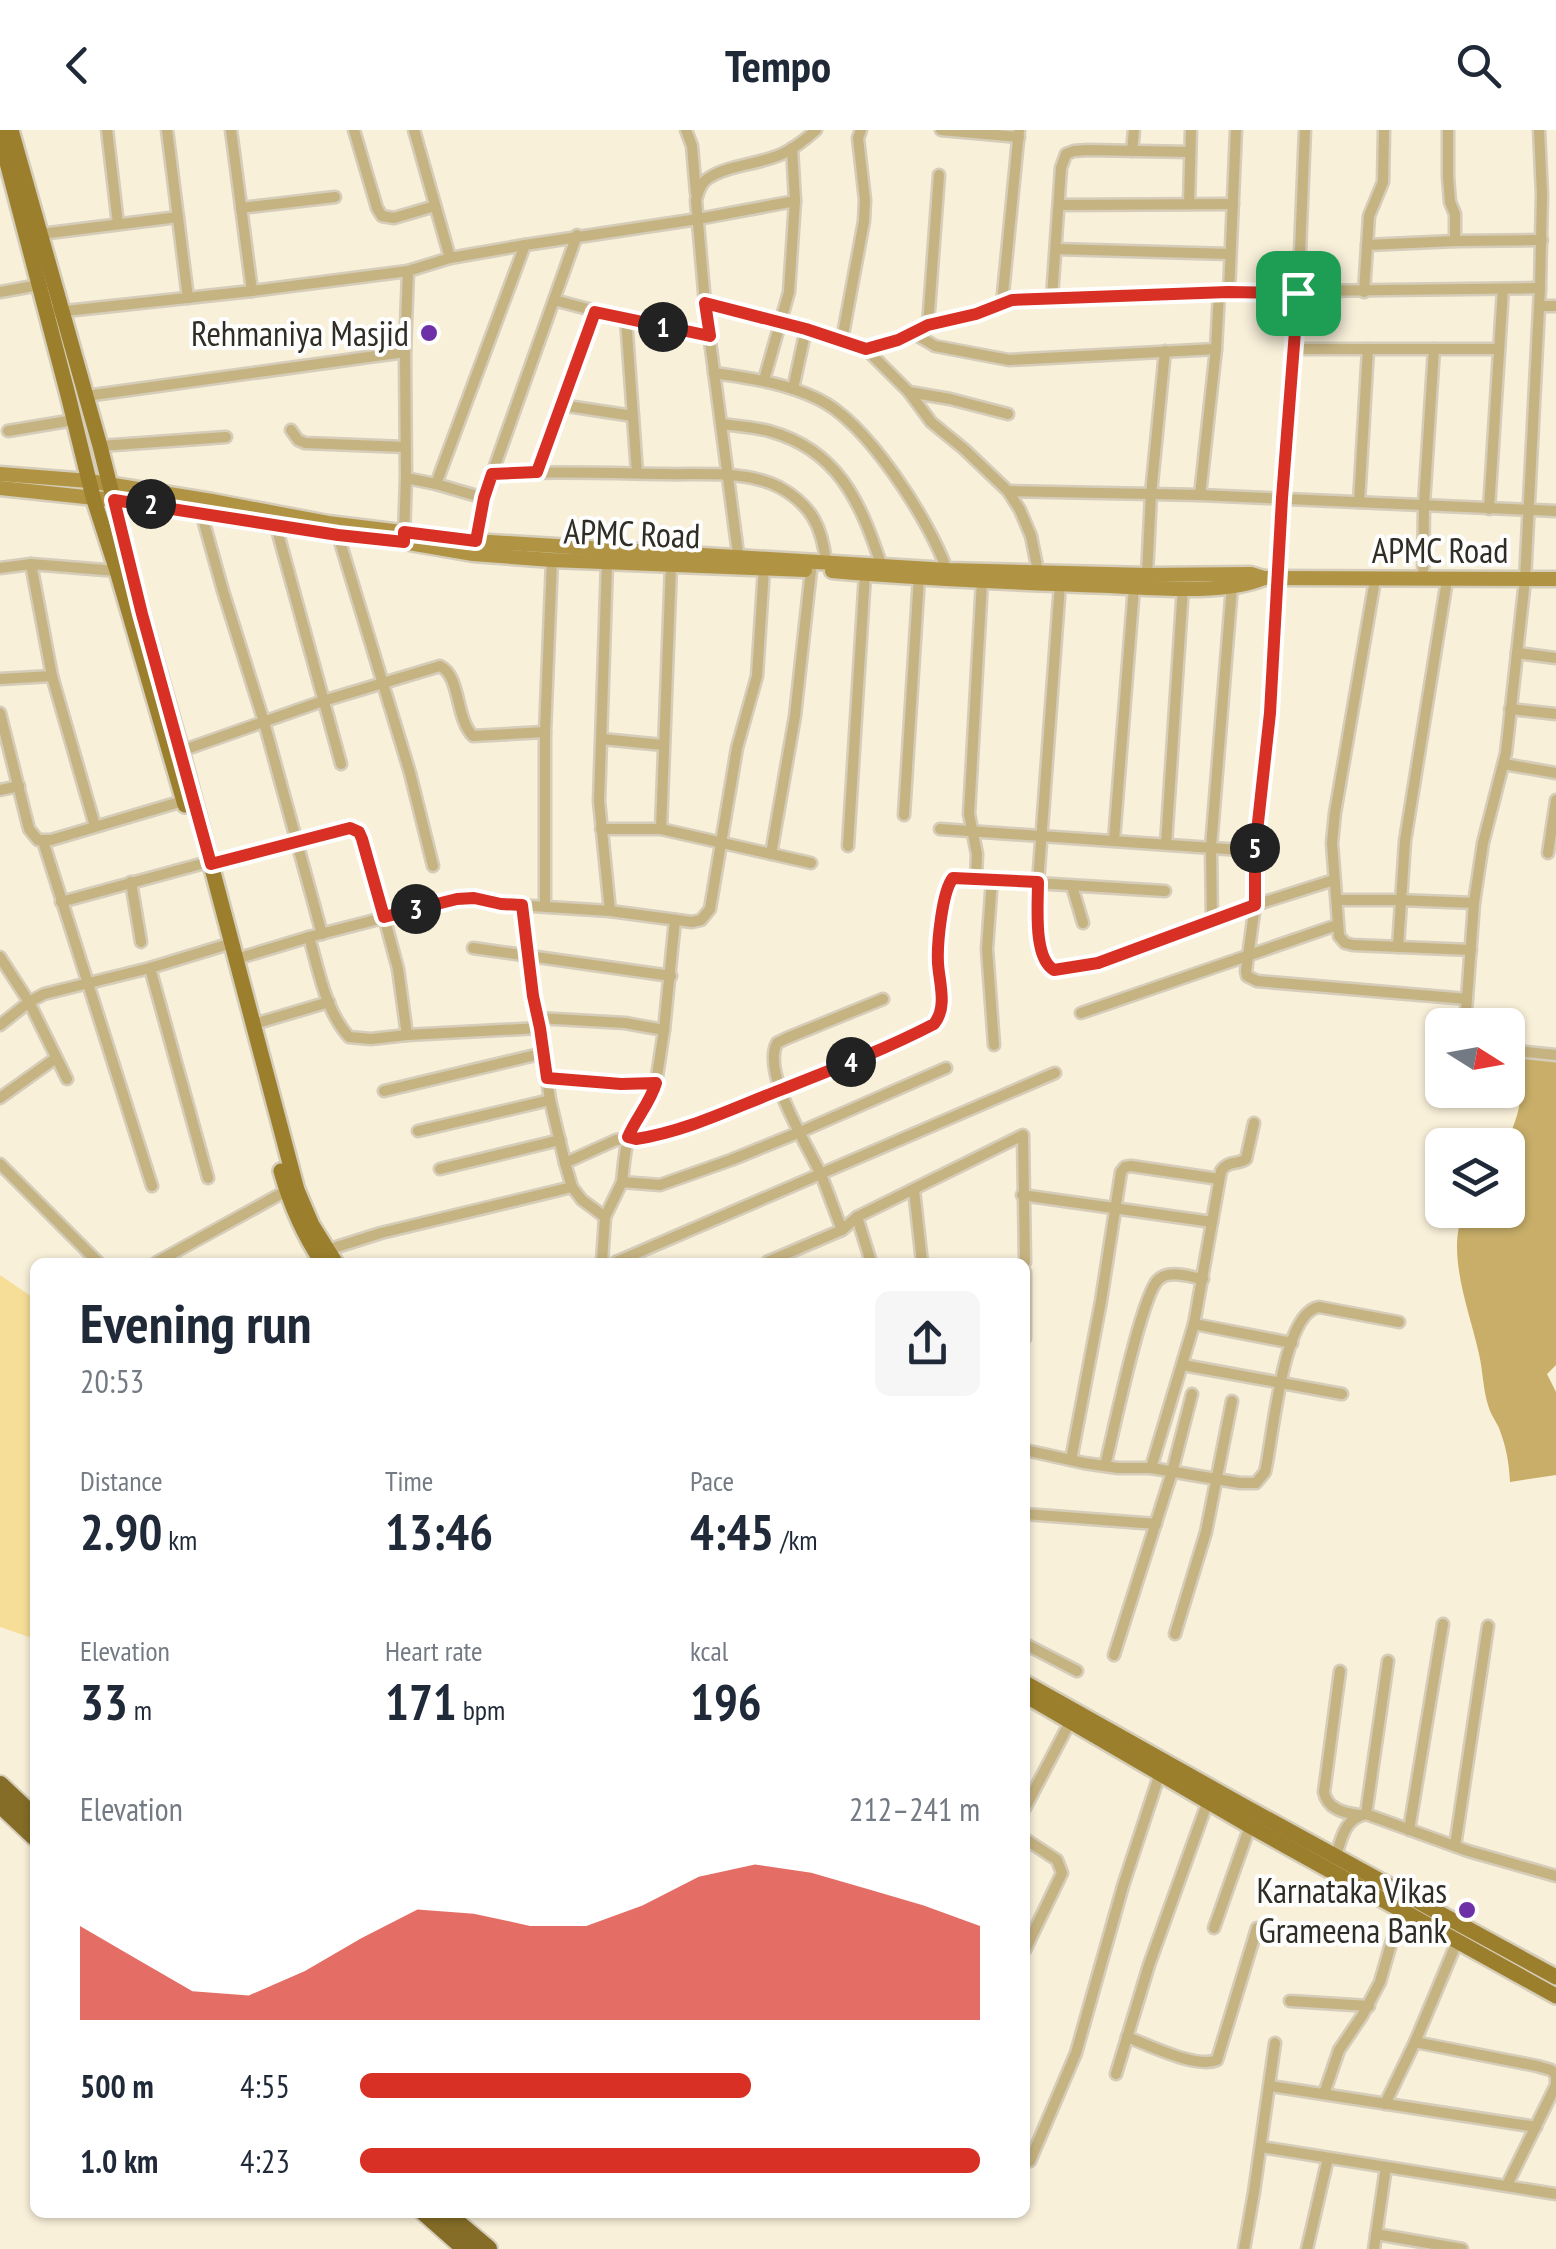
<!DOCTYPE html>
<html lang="en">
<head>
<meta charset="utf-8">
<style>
	body { margin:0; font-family:"PT Sans Narrow",sans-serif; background:#f6f6f7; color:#1f2937; height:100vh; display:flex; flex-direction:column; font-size:38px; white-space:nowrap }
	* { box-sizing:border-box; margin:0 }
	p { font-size:32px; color:#747a83 }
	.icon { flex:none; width:55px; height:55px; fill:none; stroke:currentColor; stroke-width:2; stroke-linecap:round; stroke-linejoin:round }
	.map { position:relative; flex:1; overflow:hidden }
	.drawer { position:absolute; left:30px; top:1128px; width:1000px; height:960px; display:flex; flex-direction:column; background:#fff; border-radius:15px; box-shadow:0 2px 8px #0004 }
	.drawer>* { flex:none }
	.needle { width:65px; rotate:101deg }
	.tools { position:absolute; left:1425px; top:878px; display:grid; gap:20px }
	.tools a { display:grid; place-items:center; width:100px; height:100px; border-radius:15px; background:#fff; box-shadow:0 2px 8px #0004; font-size:50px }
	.pin { position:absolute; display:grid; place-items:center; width:85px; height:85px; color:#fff; margin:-42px; border-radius:20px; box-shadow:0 5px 15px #0006 }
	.km { position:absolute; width:50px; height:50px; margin:-25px; border-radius:50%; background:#222; color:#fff; font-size:28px; line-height:50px; text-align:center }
	.round { display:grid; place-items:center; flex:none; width:105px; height:105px; border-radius:15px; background:#f6f6f7 }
	.summary { display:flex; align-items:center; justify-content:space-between; height:170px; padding:0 50px }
	h1 { font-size:55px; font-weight:700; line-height:75px }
	.stats { display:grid; grid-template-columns:repeat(3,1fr); gap:15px; height:170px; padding:10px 50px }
	.stats div { display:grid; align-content:center }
	.stats b { font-size:50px; font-weight:700 }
	.stats small { font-size:28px; font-weight:400 }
	.stats p { font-size:28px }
	.chart { height:280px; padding:20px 50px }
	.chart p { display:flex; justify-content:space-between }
	.chart svg { width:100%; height:180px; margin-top:10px; fill:#d93025; opacity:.7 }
	ul { padding:0 50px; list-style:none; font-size:32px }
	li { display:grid; grid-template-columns:160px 120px 1fr; align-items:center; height:75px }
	li i { height:25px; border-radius:12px; background:#d93025 }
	header { display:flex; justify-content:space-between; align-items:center; height:130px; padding:0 50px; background:#fff; font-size:45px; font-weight:700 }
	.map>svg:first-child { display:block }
	.green { fill:#f6dd98 }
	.water { fill:#c8ae69 }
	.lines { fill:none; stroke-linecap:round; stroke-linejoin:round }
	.street-casing { stroke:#d5cdb9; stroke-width:15 }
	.secondary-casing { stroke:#d5cdb9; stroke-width:19 }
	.primary-casing { stroke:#d5cdb9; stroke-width:20 }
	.highway-casing { stroke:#d5cdb9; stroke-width:22 }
	.street { stroke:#c6b382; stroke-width:10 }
	.secondary { stroke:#b09444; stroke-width:14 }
	.primary { stroke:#9b7f2c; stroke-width:15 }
	.highway { stroke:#856d27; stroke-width:18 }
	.route-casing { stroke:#fff; stroke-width:20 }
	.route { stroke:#d93025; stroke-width:12 }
	.poi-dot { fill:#6d30a6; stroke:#fefefe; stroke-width:4 }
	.labels { text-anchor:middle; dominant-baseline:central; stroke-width:8; stroke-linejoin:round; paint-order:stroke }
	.poi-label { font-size:35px; fill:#302d25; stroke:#fefefe; text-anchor:end }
	.street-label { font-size:35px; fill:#302d25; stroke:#fefefe }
</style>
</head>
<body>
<header><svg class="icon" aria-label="back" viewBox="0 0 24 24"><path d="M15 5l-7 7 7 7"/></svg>Tempo<svg class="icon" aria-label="search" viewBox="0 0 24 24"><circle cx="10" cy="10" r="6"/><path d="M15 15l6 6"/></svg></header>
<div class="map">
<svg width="1556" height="2119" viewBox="0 0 1556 2119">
	<rect width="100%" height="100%" fill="#f9f0da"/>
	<polygon class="green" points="0,1145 35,1169 35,1509 0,1497"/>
	<path class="water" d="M1517,925L1556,927V1235L1547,1244L1556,1262V1345L1510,1352C1509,1332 1506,1316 1499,1298C1496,1291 1491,1285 1489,1278C1483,1261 1483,1241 1479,1224C1470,1182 1444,1120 1465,1080H1508V1015H1505C1522,980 1524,963 1517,925Z"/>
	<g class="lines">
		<defs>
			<g id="street">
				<polyline points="107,0 118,94"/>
				<polyline points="167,0 188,168"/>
				<polyline points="231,0 252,161"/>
				<polyline points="354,0 377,78 382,86 394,88 435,76"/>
				<polyline points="414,0 450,128"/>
				<polyline points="686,0 692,16 696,63"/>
				<polyline points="941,0 1019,7"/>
				<polyline points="1305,0 1296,219 1282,369 1271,583 1255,721 1255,775 1246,841 1247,846 1257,851 1467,869"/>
				<polyline points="1448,0 1448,47 1450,72 1455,84 1455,111"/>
				<polyline points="1539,0 1542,64 1540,158"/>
				<polyline points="1132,21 1134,0"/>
				<polyline points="1189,74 1191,0"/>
				<polyline points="1059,75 1233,74"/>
				<polyline points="241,78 335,67"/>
				<polyline points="41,104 178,87"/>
				<polyline points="1367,115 1455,111 1542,110"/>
				<polyline points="1056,119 1230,124"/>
				<polyline points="0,162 39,155"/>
				<polyline points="1229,162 1236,0"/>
				<polyline points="1364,162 1369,86 1383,52 1384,0"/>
				<polyline points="1052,167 1061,38 1066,24 1074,21 1088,20 1190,22"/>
				<polyline points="554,170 626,189 710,206"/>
				<polyline points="705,173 806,199 866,219 898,210 928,195 976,184 1022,169 1229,162 1540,158 1525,450 1517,523 1506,623 1483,713 1474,773 1465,895"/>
				<polyline points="1002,174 1019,0"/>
				<polyline points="1540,176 1556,176"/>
				<polyline points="47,183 252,161 408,141 450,128 525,115 698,89 795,71"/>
				<polyline points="626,189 637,343"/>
				<polyline points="928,195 939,45"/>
				<polyline points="913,203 935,216 1009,230 1216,219"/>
				<polyline points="842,210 864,91 865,70 858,8 861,0"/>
				<polyline points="866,219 909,262 931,292 964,319 1008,361 1020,380 1031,406 1038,441"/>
				<polyline points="1296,219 1499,219"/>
				<path d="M714,243C750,248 785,253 818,269C867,292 929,390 947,440"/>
				<polyline points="764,250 789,162 795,71 792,18"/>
				<polyline points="793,259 806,199"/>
				<polyline points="909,262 950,269 1008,284"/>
				<polyline points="86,266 405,222"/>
				<polyline points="561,275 633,286"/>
				<path d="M721,294C737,296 753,297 769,301C838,320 860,371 881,434"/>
				<polyline points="291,300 298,310 305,313 405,317"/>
				<polyline points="8,301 74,290"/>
				<polyline points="100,316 226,307"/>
				<polyline points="537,342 595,182"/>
				<path d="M492,344C549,341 606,343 664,344C700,345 746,340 779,357C812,375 822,397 826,432"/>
				<polyline points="406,348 405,222 408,141"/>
				<polyline points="436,354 484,368"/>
				<polyline points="1008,361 1200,365 1556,381"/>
				<polyline points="1200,365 1216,219 1219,163"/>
				<polyline points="1359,372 1368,219"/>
				<polyline points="1489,379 1503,159"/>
				<polyline points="201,382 223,461 264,592 322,804"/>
				<polyline points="276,396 341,634"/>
				<polyline points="338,405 410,643 433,736"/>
				<polyline points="404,406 406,348 436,354 525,115"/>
				<polyline points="475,414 484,368 492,344 577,105"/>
				<path d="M739,431L705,173L696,70C698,63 700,54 707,49C729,34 760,35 784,23C796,17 806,9 816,0"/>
				<polyline points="607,433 599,671 610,781"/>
				<polyline points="0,438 31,434"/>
				<polyline points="1147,445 1151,364 1165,221"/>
				<polyline points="1375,450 1335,683 1332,713 1339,806 1345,813 1353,815 1471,820"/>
				<polyline points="1423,450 1424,374 1434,219"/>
				<polyline points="1060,454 1038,753 1040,813 1043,830 1046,836 1054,840 1062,841 1098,833 1255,775 1334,750"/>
				<polyline points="1517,523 1556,528"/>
				<polyline points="52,546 95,696"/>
				<polyline points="0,549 52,546 31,434 117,441"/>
				<polyline points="1510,579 1556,584"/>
				<polyline points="0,583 29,699 38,710 51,710 183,671"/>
				<polyline points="602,609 663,615"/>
				<path d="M181,621L323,571L440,536C461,546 455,588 473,606L545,602"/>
				<polyline points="1504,634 1556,643"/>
				<polyline points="0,660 19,656"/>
				<polyline points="904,685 919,447"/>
				<polyline points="601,699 661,699 811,733"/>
				<polyline points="661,699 671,435"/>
				<polyline points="940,699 1255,721"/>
				<polyline points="1114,710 1134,457"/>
				<polyline points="43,711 152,1056"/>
				<polyline points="1166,714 1183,457"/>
				<polyline points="848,716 865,444"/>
				<polyline points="1548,723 1556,670"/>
				<polyline points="771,724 795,586 811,440"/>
				<polyline points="976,749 977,724 969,684 982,451"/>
				<polyline points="992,749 987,819 994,915"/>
				<polyline points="131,752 141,812"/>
				<polyline points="1072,756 1083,793"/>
				<polyline points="1338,770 1399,770 1474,773"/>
				<polyline points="61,772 201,734 211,734 345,698 354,699 363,709 398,839 407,905"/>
				<polyline points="522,775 534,876 540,898 550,970 565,1033 572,1057 582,1070 605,1087"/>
				<polyline points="545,775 545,602 552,430"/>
				<polyline points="1212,791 1211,717 1232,456"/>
				<path d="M309,807C319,841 325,880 349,907L371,909L407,905L540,898"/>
				<polyline points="1398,817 1405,711 1447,450"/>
				<polyline points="473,818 671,846"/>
				<polyline points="0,827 29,872 67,949"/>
				<polyline points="236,829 309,807 457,769 474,769 501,774 610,781 692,792 701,790 710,779 737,618 757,546 764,438"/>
				<polyline points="150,838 208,1048"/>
				<polyline points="1081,883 1337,795"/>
				<polyline points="538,888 625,893 664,900"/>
				<polyline points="254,894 329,872"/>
				<polyline points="0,895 29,872 44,864 150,838 232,813"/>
				<polyline points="1508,920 1556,925"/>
				<polyline points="547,949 621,954 656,953 664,900 675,790"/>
				<polyline points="384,961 544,923"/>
				<polyline points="0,968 56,928"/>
				<polyline points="418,1001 550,970"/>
				<path d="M565,1033L616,1010L648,1007L685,997L749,974L843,935L934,894C949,876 937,847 938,825C938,807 943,760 953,748L1165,761"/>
				<polyline points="0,1034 98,1132"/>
				<polyline points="440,1039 560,1010"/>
				<path d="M622,1052C624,1034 625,1012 633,996C640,981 651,970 656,953"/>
				<polyline points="914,1060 922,1132"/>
				<polyline points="1022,1065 1212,1092"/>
				<polyline points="857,1087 871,1132"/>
				<path d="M842,1100C835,1082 829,1065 822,1047C809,1017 761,944 777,913L787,908L883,869"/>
				<polyline points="327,1120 381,1103 572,1057"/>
				<polyline points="157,1132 286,1061"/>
				<polyline points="602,1132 605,1087 622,1052 660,1055 731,1030 800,1002 946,938"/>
				<path d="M616,1132C762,1069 908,1005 1055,943"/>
				<polyline points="767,1132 842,1100 857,1087 1023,1005 1025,1132"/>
				<polyline points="1025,1142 1025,1208"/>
				<polyline points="1194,1194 1292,1213"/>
				<polyline points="1183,1235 1342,1264"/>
				<path d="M1025,1320L1084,1333L1118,1338H1151L1240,1353H1256L1265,1342C1273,1310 1282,1182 1319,1177L1399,1192"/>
				<polyline points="1071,1330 1101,1171 1121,1042 1125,1037 1131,1036 1219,1049"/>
				<path d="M1105,1336C1113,1305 1141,1166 1158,1150C1169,1139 1190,1147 1203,1149"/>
				<path d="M1151,1338L1194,1194L1221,1041C1228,1030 1238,1035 1246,1029L1254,993"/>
				<polyline points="1025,1384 1156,1394"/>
				<polyline points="1175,1504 1206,1402 1232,1271"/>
				<polyline points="1025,1514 1077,1541"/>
				<polyline points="1114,1525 1172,1342 1192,1264"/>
				<path d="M1340,1541L1324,1662C1327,1679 1344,1683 1359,1685"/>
				<polyline points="1025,1678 1070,1592"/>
				<polyline points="1366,1684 1388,1531"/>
				<polyline points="1409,1700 1443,1494"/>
				<polyline points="1025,1709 1057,1730 1062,1743 1025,1820"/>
				<polyline points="1455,1716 1488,1496"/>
				<path d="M1335,1729C1341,1710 1344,1688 1366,1684L1468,1721L1556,1746"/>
				<polyline points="1214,1798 1250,1696"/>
				<polyline points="1290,1871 1369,1876"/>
				<path d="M1127,1907C1149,1915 1196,1939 1217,1930L1257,1798"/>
				<polyline points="1415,1912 1537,1936 1551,1940 1556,1945"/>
				<polyline points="1116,1944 1149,1835 1208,1671"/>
				<polyline points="1270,1956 1536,1997"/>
				<polyline points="1324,1964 1339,1920 1362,1886 1380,1852 1401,1779"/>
				<polyline points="1385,1974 1415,1912 1457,1812"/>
				<polyline points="1261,2017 1556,2064"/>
				<polyline points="1030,2031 1076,1923 1123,1756 1160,1643"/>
				<polyline points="1507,2055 1556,1955 1556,1948"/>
				<polyline points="1376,2104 1462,2119"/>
				<polyline points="1244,2119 1254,2062 1275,1913"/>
				<polyline points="1307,2119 1328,2028"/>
				<polyline points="1374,2119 1386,2037"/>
			</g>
			<g id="secondary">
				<polyline points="0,344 89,351 212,371 328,393 475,411 947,440 1147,445 1251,444 1264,448 1556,449"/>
				<polyline points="0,358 142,373 276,396 403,412 473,424 552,430 805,440"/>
				<path d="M832,441C924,449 1017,453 1110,456C1153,458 1224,465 1264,448"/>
			</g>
			<g id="primary">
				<polyline points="11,0 100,316 142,484 181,621 297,1060 312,1095 335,1132"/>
				<polyline points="0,6 68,265 93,367 117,441 185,675"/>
				<path d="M281,1041C290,1073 303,1104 322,1132"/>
				<polyline points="1025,1553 1242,1675 1556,1847"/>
				<polyline points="1025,1565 1250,1696 1556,1866"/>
			</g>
			<g id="highway">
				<polyline points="0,1655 35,1688"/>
				<polyline points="0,1674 35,1707"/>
				<polyline points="424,2082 466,2119"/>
				<polyline points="444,2082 488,2119"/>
			</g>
		</defs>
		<use href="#street" class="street-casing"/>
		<use href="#secondary" class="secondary-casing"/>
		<use href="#primary" class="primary-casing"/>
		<use href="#highway" class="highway-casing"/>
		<use href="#street" class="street"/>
		<use href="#secondary" class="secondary"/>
		<use href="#primary" class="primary"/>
		<use href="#highway" class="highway"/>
	</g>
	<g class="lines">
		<defs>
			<path id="route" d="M1228,162L1298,163L1282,368L1270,583L1255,720V775L1098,833L1054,840C1033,828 1038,776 1038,752L953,748C942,761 937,814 938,833C939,852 948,877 934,894C886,919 834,939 783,959C735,977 688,1001 636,1009L628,1007C636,988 650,973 656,953L621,954L547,948L540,898L533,866L522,775L501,774L474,768L457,769L384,787L362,709L359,702L350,698L211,734L142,484L114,370L338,405L404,412V402L476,411L484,368L492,344L537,342L595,182L710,206L705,173L806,199L866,219L898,210L928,195L976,184L1012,170Z"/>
		</defs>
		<use href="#route" class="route-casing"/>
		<use href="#route" class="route"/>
	</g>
	<g class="poi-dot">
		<circle cx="429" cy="203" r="10"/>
		<circle cx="1467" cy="1780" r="10"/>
	</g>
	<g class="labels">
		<g class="poi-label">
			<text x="409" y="203">Rehmaniya Masjid</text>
			<text x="1447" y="1760">Karnataka Vikas<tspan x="1447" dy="40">Grameena Bank</tspan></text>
		</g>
		<g class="street-label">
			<text transform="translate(632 403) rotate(2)">APMC Road</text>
			<text x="1440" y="420">APMC Road</text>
		</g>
	</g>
</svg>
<div class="tools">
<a><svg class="needle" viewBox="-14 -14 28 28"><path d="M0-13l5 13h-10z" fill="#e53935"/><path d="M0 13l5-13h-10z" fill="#747a83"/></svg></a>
<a><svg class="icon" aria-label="layers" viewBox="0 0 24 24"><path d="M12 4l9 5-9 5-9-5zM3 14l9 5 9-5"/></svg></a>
</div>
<div class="pin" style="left:1298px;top:163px;background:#1e9e55"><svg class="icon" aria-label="arrive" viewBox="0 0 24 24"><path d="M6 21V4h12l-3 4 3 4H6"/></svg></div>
<b class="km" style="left:663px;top:197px">1</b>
<b class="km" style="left:151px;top:374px">2</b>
<b class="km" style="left:416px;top:779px">3</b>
<b class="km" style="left:851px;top:932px">4</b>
<b class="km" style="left:1255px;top:718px">5</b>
<section class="drawer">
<div class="summary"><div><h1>Evening run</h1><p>20:53</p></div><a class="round"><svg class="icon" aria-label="share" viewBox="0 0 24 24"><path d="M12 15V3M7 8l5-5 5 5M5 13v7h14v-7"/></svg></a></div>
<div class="stats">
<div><p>Distance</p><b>2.90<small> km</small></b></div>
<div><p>Time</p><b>13:46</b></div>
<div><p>Pace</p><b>4:45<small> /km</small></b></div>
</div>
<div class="stats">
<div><p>Elevation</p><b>33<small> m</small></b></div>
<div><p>Heart rate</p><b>171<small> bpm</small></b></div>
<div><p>kcal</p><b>196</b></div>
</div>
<div class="chart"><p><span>Elevation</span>212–241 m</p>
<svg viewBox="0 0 160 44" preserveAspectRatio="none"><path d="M0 44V21L10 29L20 37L30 38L40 32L50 24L60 17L70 18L80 21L90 21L100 16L110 9L120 6L130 8L140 12L150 16L160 21V44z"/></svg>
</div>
<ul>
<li><b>500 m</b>4:55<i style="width:63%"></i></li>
<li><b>1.0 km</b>4:23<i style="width:100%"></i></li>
</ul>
</section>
</div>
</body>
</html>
